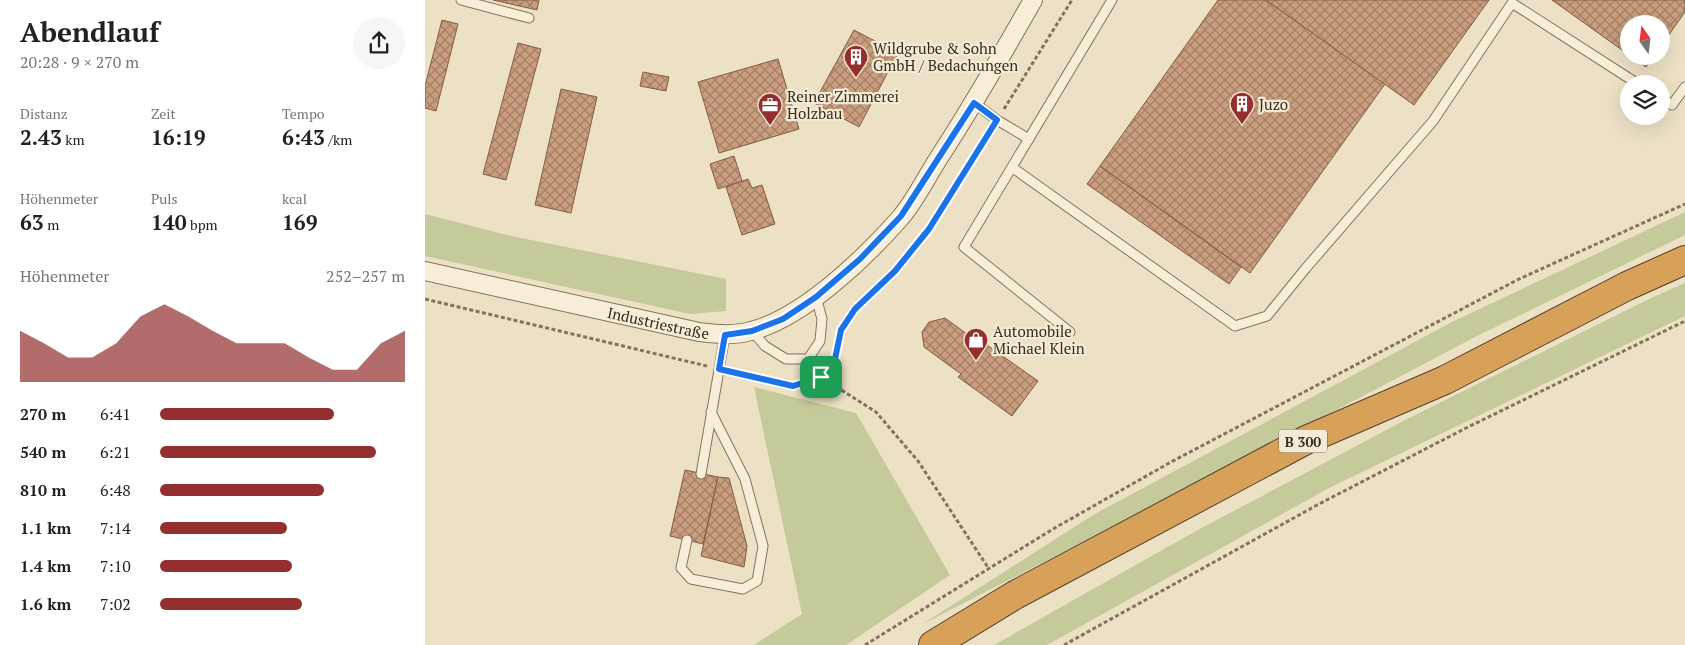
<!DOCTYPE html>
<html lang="de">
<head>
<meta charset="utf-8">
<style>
	body { margin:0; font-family:"PT Serif",serif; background:#f6f6f6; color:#222; height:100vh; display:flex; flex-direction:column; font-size:19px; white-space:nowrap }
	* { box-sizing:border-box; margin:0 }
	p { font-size:16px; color:#767676 }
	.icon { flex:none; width:28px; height:28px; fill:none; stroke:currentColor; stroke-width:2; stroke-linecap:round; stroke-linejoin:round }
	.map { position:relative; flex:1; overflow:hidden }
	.side { display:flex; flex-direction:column; background:#fff; width:425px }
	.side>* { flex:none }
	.needle { width:32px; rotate:346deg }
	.tools { position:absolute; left:1195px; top:15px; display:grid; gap:10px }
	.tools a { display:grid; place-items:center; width:50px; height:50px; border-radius:50%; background:#fff; box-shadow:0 5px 20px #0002; font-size:25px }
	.pin { position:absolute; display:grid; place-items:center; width:42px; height:42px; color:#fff; margin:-21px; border-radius:10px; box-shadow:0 2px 8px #0006 }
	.round { display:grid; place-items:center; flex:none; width:52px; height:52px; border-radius:26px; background:#f6f6f6 }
	.overview { display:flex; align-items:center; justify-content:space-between; height:85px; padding:0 20px }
	h1 { font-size:28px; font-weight:700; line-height:38px }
	.stats { display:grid; grid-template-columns:repeat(3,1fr); gap:8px; height:85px; padding:5px 20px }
	.stats div { display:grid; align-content:center }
	.stats b { font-size:21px; font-weight:700 }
	.stats small { font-size:14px; font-weight:400 }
	.stats p { font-size:14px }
	.chart { height:140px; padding:10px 20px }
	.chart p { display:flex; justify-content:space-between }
	.chart svg { width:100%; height:90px; margin-top:5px; fill:#932f2f; opacity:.7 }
	ul { padding:0 20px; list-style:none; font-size:16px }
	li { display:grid; grid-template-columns:80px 60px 1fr; align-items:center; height:38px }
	li i { height:12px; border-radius:6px; background:#932f2f }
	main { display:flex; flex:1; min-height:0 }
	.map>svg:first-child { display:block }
	.green { fill:#c4ca9a }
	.building { fill:url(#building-cross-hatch); stroke:#855d43 }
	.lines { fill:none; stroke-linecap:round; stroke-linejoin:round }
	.lane-casing { stroke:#87735c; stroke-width:11 }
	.street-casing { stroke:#87735c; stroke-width:20 }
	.highway-casing { stroke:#554130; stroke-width:30 }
	.path { stroke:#87735c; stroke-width:3; stroke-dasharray:4 2.5; stroke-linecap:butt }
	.lane { stroke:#f7eed8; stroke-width:9 }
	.street { stroke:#f7eed8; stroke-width:18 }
	.highway { stroke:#d8a15a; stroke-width:28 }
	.route-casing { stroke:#fff; stroke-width:10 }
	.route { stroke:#1a73e8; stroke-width:6 }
	.labels { text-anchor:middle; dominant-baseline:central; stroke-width:4.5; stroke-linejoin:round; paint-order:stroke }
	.shield { fill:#f4ebd5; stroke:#706556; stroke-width:1 }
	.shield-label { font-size:14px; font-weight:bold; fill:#382b1f }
	.poi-label { font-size:15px; fill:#382b1f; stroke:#f4ebd5; text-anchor:start }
	.street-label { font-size:15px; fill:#382b1f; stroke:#f4ebd5 }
</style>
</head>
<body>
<main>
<section class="side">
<div class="overview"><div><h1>Abendlauf</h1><p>20:28 · 9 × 270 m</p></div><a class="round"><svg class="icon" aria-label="share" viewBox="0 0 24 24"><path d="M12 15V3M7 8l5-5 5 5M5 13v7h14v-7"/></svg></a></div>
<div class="stats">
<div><p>Distanz</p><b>2.43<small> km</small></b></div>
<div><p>Zeit</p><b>16:19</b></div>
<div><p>Tempo</p><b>6:43<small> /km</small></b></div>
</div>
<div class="stats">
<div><p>Höhenmeter</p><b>63<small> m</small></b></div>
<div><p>Puls</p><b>140<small> bpm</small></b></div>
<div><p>kcal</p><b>169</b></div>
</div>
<div class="chart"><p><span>Höhenmeter</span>252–257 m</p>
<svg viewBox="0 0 160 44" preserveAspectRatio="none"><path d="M0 44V19L10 25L20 32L30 32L40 25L50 12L60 6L70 12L80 19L90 25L100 25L110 25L120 32L130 38L140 38L150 25L160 19V44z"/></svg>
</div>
<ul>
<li><b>270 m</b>6:41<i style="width:71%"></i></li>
<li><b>540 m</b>6:21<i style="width:88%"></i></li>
<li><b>810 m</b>6:48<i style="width:67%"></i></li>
<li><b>1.1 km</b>7:14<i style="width:52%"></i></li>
<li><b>1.4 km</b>7:10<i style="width:54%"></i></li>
<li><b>1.6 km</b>7:02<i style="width:58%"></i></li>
</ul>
</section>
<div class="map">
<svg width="1260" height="645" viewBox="0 0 1260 645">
	<defs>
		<pattern id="building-cross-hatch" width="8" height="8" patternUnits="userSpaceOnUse" patternTransform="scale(1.25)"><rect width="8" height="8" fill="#c99d7d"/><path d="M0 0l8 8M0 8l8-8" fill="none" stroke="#a48066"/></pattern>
	</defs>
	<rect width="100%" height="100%" fill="#ece1c5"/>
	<g class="green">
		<polygon points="1260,212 1260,235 1052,336 773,483 496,625 668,515 1025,323"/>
		<polygon points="0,214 86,236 301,279 301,311 265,314 0,256"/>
		<polygon points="1260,283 1260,316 904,488 622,645 569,645 771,531 982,419 1224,299"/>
		<polygon points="329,387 431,413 525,575 421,645 329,645 377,614"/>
	</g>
	<g class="building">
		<polygon points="68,0 114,0 112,10"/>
		<polygon points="793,0 841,0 960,84 825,273 675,166"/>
		<polygon points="841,0 1064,0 989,105"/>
		<polygon points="1127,0 1260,0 1260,12 1236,46 1236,24 1204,24 1204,55"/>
		<polygon points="17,20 33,24 11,111 0,108 0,86"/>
		<polygon points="429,30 473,53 434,127 389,103"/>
		<polygon points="93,43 116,49 81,180 58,174"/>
		<polygon points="1206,56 1229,56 1221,67"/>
		<polygon points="353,59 374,129 294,153 273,82"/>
		<polygon points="218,72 244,77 241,91 215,86"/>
		<polygon points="136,89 172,97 146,213 110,205"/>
		<polygon points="309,156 317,181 293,189 285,164"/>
		<polygon points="675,166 816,267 804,284 662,184"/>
		<polygon points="323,179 327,188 337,185 350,224 317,235 301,187"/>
		<polygon points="520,318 557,345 559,343 613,381 587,416 533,377 536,374 499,347 497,332 504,322"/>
		<polygon points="260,470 293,477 278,544 245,536"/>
		<polygon points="293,477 304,478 322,546 319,567 276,556"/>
	</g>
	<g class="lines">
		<defs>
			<g id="lane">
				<polyline points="36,0 104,18"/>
				<polyline points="1236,98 1247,105 1260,87"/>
				<polyline points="549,103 572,120 604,139"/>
				<polyline points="588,168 810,326 842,316 881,268 1008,121 1087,3 1213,84"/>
				<polyline points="327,331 340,346 361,359 383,359 395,341 397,319 391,297"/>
				<polyline points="645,332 539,247 687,0"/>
				<polyline points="276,474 300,335"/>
				<polyline points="262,540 256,568 266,579 318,589 332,581 338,546 320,479 286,412"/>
			</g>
			<g id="street">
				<path id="s1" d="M0,271L274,332C292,334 309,336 326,331C378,318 441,257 476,217C491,199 502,176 515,156C548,105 578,53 608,0"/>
			</g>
			<polyline id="highway" points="508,645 590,595 881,440 1020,380 1202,286 1260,260"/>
		</defs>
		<use href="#lane" class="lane-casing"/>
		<use href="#street" class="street-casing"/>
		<use href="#highway" class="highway-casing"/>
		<g class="path">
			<polyline points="579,109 647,0"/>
			<polyline points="0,299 282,366"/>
			<polyline points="392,370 396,377 451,412 493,461 564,569"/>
			<polyline points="307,372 368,386 396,377 411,359 416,330 429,309 470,271 504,229 565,132"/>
			<polyline points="440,645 628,529 746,462 1094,279 1260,204"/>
			<polyline points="639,645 894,504 1041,428 1260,321"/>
		</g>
		<use href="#lane" class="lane"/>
		<use href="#street" class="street"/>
		<use href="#highway" class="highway"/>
	</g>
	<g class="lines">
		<defs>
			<polygon id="route" points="549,103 572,120 504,229 470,271 430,309 416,330 410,359 396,377 368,386 294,369 300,335 327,331 358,319 391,297 435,259 476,216"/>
		</defs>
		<use href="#route" class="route-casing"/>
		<use href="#route" class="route"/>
	</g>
	<defs>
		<symbol id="building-pin" viewBox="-11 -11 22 30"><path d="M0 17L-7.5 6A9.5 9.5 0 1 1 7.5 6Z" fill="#932f2f" stroke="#f4ebd5"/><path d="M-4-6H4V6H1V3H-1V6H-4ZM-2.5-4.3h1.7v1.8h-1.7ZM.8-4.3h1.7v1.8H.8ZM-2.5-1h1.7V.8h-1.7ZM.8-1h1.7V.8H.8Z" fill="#fff"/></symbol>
		<symbol id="office-pin" viewBox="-11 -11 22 30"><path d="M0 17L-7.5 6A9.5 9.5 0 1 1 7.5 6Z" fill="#932f2f" stroke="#f4ebd5"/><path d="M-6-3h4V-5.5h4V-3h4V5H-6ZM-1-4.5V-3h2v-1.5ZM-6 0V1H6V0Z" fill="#fff"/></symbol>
		<symbol id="shop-pin" viewBox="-11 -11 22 30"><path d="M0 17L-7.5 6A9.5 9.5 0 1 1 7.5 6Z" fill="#932f2f" stroke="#f4ebd5"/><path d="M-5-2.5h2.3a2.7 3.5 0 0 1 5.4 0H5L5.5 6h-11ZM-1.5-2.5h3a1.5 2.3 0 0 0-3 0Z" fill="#fff"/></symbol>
	</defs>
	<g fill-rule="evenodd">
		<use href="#building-pin" x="417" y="43" width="28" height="38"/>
		<use href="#building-pin" x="803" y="90" width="28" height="38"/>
		<use href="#office-pin" x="331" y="91" width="28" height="38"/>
		<use href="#shop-pin" x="537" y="326" width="28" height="38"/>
	</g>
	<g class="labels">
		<rect class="shield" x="854" y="429.5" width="48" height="23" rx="4"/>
		<g class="shield-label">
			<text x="878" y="441">B 300</text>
		</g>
		<g class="poi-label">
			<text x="448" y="48">Wildgrube &amp; Sohn<tspan x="448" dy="17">GmbH / Bedachungen</tspan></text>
			<text x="362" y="96">Reiner Zimmerei<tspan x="362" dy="17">Holzbau</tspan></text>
			<text x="834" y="104">Juzo</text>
			<text x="568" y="331">Automobile<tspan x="568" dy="17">Michael Klein</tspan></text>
		</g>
		<g class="street-label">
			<text stroke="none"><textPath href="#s1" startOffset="239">Industriestraße</textPath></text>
		</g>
	</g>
</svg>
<div class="tools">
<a><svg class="needle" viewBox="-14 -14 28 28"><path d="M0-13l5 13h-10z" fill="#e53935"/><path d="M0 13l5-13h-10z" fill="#767676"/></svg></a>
<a><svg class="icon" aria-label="layers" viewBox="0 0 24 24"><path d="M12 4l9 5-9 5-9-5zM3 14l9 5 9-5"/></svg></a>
</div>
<div class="pin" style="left:396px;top:377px;background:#1e9e55"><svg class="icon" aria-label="arrive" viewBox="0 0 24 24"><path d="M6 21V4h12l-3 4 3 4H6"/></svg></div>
</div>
</main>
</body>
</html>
